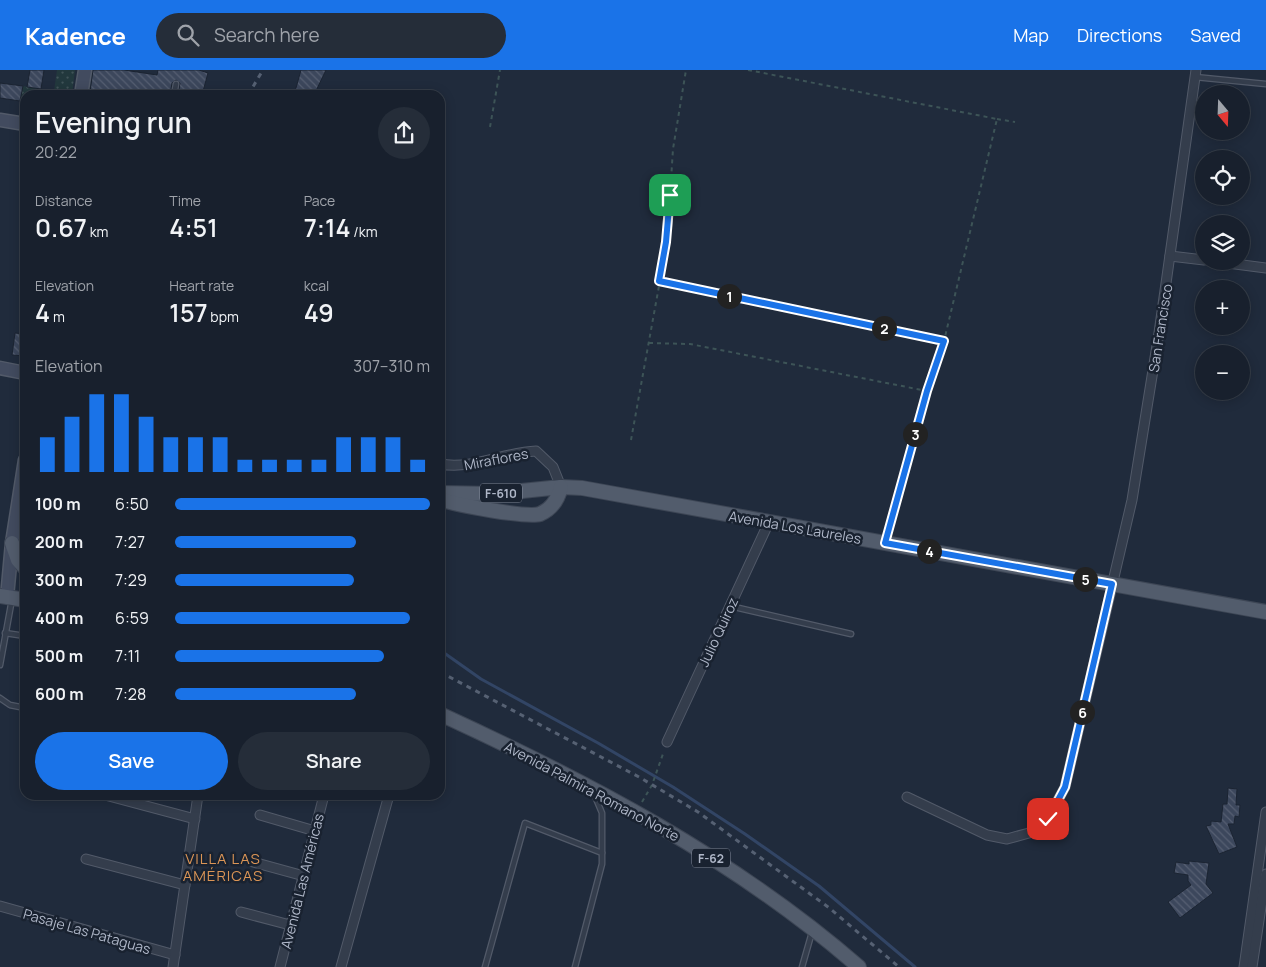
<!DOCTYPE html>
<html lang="en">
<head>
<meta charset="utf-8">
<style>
	body { margin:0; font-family:Manrope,sans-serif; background:#252d39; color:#f1f3f6; height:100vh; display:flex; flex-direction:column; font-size:19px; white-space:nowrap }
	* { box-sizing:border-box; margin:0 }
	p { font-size:16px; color:#9fa3aa }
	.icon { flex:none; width:28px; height:28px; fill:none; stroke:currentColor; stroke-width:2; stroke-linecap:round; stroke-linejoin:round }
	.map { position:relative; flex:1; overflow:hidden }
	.panel { position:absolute; left:20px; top:20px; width:425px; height:710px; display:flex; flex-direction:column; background:#18202d; border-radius:15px; box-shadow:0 2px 12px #0003,0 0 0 1px #363e49 }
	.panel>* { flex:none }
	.needle { width:32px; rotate:161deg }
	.controls { position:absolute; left:1195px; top:15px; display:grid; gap:10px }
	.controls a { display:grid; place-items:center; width:55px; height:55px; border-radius:50%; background:#18202d; box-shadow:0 2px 12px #0003,0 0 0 1px #363e49; font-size:25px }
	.pin { position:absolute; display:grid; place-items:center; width:42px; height:42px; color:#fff; margin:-21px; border-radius:10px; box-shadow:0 2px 8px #0006 }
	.km { position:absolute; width:25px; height:25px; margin:-12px; border-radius:50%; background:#222; color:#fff; font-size:14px; line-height:25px; text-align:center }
	.round { display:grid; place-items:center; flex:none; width:52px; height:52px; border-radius:26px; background:#252d39 }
	.summary { display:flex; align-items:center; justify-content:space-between; height:85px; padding:0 15px }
	h1 { font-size:28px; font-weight:600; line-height:38px }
	.stats { display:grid; grid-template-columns:repeat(3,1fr); gap:8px; height:85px; padding:5px 15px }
	.stats div { display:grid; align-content:center }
	.stats b { font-size:25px; font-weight:600 }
	.stats small { font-size:14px; font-weight:400 }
	.stats p { font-size:14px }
	.chart { height:140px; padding:10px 15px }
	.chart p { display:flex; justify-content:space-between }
	.chart svg { width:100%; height:90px; margin-top:5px; stroke:#1a73e8; stroke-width:6 }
	.cta { display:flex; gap:10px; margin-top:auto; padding:10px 15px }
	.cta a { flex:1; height:58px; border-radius:30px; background:#1a73e8; color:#fff; font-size:20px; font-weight:600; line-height:58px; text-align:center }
	.cta a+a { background:#252d39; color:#f1f3f6 }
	ul { padding:0 15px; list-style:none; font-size:16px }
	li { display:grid; grid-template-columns:80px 60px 1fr; align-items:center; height:38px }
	li i { height:12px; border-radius:6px; background:#1a73e8 }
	header { display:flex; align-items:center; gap:30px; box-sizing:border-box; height:70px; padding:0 25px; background:#1a73e8; color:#fff }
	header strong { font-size:24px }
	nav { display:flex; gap:28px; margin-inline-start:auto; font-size:18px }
	.search { width:350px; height:45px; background:#252d39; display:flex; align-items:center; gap:12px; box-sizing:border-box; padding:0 18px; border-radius:28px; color:#9fa3aa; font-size:19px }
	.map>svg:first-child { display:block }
	.green { fill:url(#green-dots) }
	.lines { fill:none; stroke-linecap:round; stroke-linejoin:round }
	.stream { stroke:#324565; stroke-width:3 }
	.building { fill:url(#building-back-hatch); stroke:#1b2432 }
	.lane-casing { stroke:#525a69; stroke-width:7 }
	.street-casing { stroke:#525a69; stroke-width:11 }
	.secondary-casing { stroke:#525a69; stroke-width:15 }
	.primary-casing { stroke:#3d4655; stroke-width:16 }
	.path { stroke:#3d5457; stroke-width:2; stroke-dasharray:4 4; stroke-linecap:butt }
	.lane { stroke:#343d4c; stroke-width:4.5 }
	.street { stroke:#343d4c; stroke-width:9 }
	.secondary { stroke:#424b5f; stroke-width:12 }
	.primary { stroke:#525c6c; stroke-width:14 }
	.rail { stroke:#566173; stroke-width:3; stroke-dasharray:5 5; stroke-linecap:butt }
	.route-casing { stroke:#fff; stroke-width:10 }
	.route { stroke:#1a73e8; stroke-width:6 }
	.labels { text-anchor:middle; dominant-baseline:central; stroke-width:5; stroke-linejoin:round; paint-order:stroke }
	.shield { fill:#192230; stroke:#828a9a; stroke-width:1 }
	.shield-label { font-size:12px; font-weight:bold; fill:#afb7c8 }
	.street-label { font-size:14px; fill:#afb7c8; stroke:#192230 }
	.neighbourhood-label { font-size:15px; letter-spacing:1px; fill:#db9556; stroke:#192230 }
</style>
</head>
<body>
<header>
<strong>Kadence</strong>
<div class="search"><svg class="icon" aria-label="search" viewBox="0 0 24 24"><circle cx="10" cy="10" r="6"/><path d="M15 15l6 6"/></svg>Search here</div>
<nav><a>Map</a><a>Directions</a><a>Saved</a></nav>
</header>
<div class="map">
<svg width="1266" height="897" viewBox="0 0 1266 897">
	<defs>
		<pattern id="green-dots" width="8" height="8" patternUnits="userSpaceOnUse" patternTransform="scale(1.25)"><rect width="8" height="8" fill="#22383d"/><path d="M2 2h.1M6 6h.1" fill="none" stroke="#405358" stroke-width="1.8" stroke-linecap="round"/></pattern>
		<pattern id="building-back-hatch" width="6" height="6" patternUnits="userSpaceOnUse" patternTransform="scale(1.25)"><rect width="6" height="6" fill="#3c475c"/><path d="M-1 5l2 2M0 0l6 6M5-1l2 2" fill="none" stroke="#565f72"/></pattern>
	</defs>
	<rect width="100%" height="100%" fill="#202b3c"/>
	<polygon class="green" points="57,0 75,0 72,25 25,25 25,32 20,31 23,16 54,21"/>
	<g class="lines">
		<polyline class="stream" points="440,580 481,609 598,673 673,717 745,764 819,816 915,897"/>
	</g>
	<g class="building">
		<polygon points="30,0 44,0 41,19 27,17"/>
		<polygon points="93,0 124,0 157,5 158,0 199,0 208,3 202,25 178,25 180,13 176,10 172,13 170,25 100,25 90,22"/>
		<polygon points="301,0 326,0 314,25 294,25"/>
		<polygon points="0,13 23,16 20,31 0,28"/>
		<polygon points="15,263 25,264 25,286 12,285"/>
		<polygon points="1228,718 1237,719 1236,735 1240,735 1239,747 1235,746 1234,754 1228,754 1237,777 1219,784 1206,756 1211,755 1211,751 1221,752 1223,734 1227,734"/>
		<polygon points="1189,791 1209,793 1206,814 1213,823 1180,848 1168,832 1191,815 1188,811 1188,805 1174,803 1176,792 1189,794"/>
	</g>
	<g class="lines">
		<defs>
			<g id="lane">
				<polyline points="1195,7 1266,14"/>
				<polyline points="174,25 176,14"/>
				<polyline points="730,536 851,564"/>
				<polyline points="5,563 25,566"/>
				<polyline points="0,595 12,529"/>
				<polyline points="0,628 10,635 25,638"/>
				<polyline points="485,897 525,753 602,783"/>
				<polyline points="575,897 602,794 602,743 594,724"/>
				<polyline points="802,897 812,862"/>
			</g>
			<g id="street">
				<polyline points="1170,186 1204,190"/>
				<polyline points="1212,191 1266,198"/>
				<path d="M440,394C473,400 504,382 536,381L553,397L561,417"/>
				<polyline points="667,672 769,452"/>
				<polyline points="105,725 195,749"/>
				<polyline points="907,727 987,765 1007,769 1029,763 1048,749 1065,717 1132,430 1159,263 1196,0"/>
				<polyline points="260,745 315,761"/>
				<polyline points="86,789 185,815"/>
				<polyline points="253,792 304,806"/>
				<polyline points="0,836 175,885"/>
				<polyline points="241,842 290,855"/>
				<polyline points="173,897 198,725"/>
				<polyline points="280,897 324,725"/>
				<polyline points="341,897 389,725"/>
				<polyline points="1244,897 1266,742"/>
				<polyline points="1252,897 1266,804"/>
			</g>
			<g id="secondary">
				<polyline points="81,25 85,0"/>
				<polyline points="0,50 25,54"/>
				<polyline points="0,298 25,303"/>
				<polyline points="7,527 12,473 25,390"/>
			</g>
			<g id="primary">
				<polyline points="440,423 492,424 561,417 582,418 1266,542"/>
				<path d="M440,429C456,435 527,448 540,444C552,439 558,429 561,417"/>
				<polyline points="12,473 18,490 25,498"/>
				<polyline points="0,526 25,530"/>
				<path d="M440,644C588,712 735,789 859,897"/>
			</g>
		</defs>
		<use href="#lane" class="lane-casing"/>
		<use href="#street" class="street-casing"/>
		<use href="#secondary" class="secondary-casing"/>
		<use href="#primary" class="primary-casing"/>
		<g class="path">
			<polyline points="748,0 997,49 944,271 927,321 888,463"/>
			<polyline points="997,49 1015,52"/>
			<polyline points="490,57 500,0"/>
			<polyline points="659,211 944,271"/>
			<polyline points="649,273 690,274 927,321"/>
			<polyline points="631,370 667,172 673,79 686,0"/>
			<polyline points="642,732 652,715 664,681"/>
		</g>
		<use href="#lane" class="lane"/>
		<use href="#street" class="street"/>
		<use href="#secondary" class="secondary"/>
		<use href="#primary" class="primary"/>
		<g class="rail">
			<polyline points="248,25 263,0"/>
			<polyline points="440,602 639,707 698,742 828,837 899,897"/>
		</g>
	</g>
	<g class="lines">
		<defs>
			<polyline id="route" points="670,125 666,172 659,211 944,271 927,321 885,473 1112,514 1065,717 1048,749"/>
		</defs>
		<use href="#route" class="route-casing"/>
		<use href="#route" class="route"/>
	</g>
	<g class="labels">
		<g class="shield">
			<rect x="480" y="413.5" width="42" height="19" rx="4"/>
			<rect x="692" y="778.5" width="38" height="19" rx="4"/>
		</g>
		<g class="shield-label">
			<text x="501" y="423">F-610</text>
			<text x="711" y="788">F-62</text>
		</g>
		<g class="street-label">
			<text transform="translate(1160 258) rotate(-81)">San Francisco</text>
			<text transform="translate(496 389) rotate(-11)">Miraflores</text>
			<text transform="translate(795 457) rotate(10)">Avenida Los Laureles</text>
			<text transform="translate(718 562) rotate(-65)">Julio Quiroz</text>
			<text transform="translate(592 721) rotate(28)">Avenida Palmira Romano Norte</text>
			<text transform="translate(302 811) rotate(-76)">Avenida Las Américas</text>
			<text transform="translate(87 861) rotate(16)">Pasaje Las Pataguas</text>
		</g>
		<g class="neighbourhood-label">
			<text x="223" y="788">VILLA LAS<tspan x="223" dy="17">AMÉRICAS</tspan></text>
		</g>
	</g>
</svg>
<div class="controls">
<a><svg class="needle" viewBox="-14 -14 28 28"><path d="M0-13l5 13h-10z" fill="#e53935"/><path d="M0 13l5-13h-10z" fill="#9fa3aa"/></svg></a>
<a><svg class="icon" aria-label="locate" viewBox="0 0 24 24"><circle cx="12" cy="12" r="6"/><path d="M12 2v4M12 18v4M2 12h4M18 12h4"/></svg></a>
<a><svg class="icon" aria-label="layers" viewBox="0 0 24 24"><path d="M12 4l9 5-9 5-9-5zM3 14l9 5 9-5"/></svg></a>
<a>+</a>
<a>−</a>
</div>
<div class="pin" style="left:670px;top:125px;background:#1e9e55"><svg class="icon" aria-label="arrive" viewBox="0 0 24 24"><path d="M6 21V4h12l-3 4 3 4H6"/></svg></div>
<div class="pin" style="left:1048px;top:749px;background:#d93025"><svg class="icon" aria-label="check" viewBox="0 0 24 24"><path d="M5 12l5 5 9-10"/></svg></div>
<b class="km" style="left:729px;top:226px">1</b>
<b class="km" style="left:884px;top:258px">2</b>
<b class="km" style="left:915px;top:364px">3</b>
<b class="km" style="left:929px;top:481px">4</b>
<b class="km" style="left:1085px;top:509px">5</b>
<b class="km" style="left:1082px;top:642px">6</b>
<section class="panel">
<div class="summary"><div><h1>Evening run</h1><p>20:22</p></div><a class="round"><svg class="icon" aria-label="share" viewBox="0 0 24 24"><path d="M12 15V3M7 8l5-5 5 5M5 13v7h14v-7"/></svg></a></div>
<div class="stats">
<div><p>Distance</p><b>0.67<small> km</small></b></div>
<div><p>Time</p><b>4:51</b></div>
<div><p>Pace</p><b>7:14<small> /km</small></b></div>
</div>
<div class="stats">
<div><p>Elevation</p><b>4<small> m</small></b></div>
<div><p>Heart rate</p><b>157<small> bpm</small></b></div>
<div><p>kcal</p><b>49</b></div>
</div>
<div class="chart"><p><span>Elevation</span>307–310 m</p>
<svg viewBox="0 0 160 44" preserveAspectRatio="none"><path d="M5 44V27M15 44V17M25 44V6M35 44V6M45 44V17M55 44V27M65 44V27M75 44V27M85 44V38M95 44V38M105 44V38M115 44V38M125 44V27M135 44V27M145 44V27M155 44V38"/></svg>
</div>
<ul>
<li><b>100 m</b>6:50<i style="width:100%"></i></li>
<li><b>200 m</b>7:27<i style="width:71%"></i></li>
<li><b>300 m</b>7:29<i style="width:70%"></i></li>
<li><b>400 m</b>6:59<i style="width:92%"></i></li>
<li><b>500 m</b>7:11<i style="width:82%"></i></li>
<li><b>600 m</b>7:28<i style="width:71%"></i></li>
</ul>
<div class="cta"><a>Save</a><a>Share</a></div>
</section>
</div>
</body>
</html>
